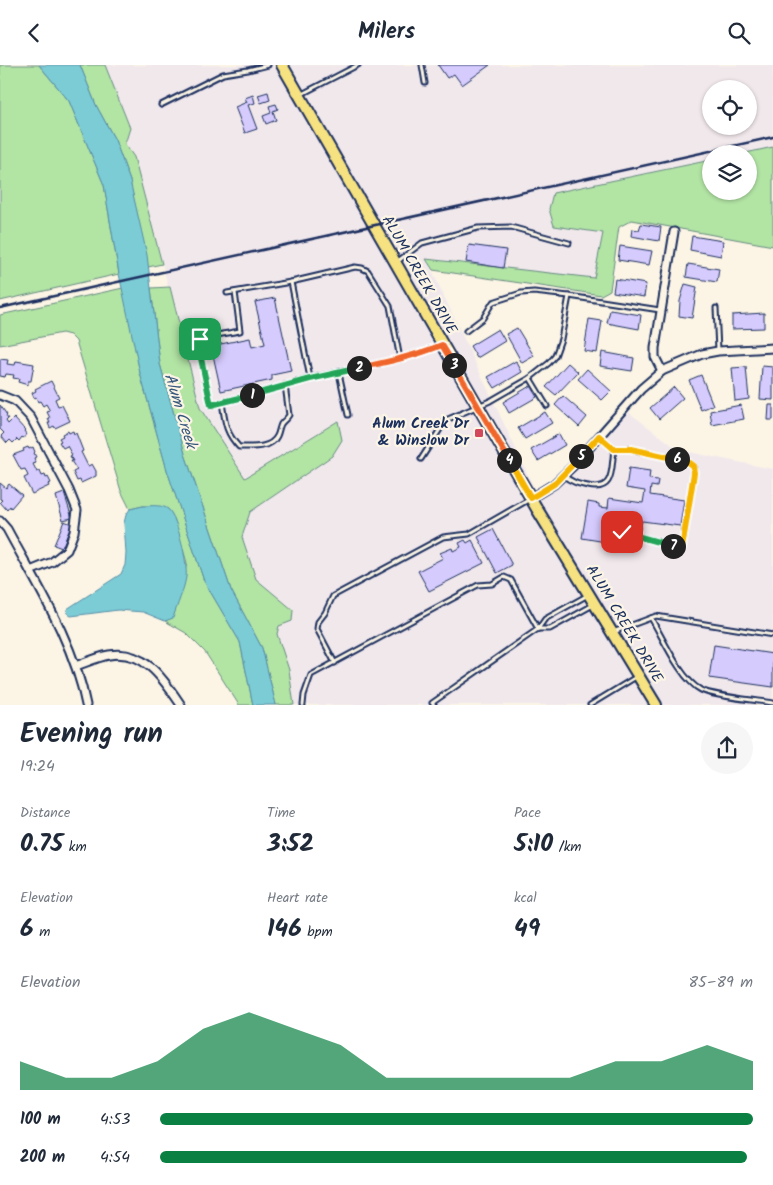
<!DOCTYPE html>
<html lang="en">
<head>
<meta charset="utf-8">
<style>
	body { margin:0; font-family:Kalam,sans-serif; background:#f6f6f7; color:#1f2937; height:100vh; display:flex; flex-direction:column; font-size:19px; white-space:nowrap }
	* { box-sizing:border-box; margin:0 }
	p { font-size:16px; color:#747a83 }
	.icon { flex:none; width:28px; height:28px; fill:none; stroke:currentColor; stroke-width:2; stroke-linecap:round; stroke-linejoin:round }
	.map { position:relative; height:640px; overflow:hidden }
	.side { display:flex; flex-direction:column; background:#fff; flex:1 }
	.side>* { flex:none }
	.tools { position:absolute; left:702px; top:15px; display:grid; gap:10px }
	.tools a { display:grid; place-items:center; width:55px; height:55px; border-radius:50%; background:#fff; box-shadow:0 1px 4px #0004; font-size:25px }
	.pin { position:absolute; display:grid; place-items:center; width:42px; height:42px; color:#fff; margin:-21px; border-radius:10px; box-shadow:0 2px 8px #0006 }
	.km { position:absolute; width:25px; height:25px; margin:-12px; border-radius:50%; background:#222; color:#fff; font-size:14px; line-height:25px; text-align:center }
	.round { display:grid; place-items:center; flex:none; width:52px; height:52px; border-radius:26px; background:#f6f6f7 }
	.overview { display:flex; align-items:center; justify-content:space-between; height:85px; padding:0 20px }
	h1 { font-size:28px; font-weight:800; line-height:38px }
	.figures { display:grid; grid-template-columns:repeat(3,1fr); gap:8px; height:85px; padding:5px 20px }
	.figures div { display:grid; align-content:center }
	.figures b { font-size:25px; font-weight:800 }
	.figures small { font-size:14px; font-weight:400 }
	.figures p { font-size:14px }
	.chart { height:140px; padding:10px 20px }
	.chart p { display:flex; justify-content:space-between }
	.chart svg { width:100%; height:90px; margin-top:5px; fill:#0b8043; opacity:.7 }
	ul { padding:0 20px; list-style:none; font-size:16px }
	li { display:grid; grid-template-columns:80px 60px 1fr; align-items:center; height:38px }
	li i { height:12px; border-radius:6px; background:#0b8043 }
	header { display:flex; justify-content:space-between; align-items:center; height:65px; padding:0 20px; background:#fff; font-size:22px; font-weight:800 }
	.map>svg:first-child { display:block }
	.built { fill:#f1e8ec; fill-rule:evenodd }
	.green { fill:#b2e4a4; stroke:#668a81 }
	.water { fill:#7cccd6; stroke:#558da6 }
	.building { fill:#d6cbfd; stroke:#1b2f5e }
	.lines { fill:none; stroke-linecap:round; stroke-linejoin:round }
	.service-casing { stroke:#1b2f5e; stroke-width:7 }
	.minor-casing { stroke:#1b2f5e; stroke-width:11 }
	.primary-casing { stroke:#1b2f5e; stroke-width:14 }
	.service { stroke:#fcf5e5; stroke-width:3 }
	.minor { stroke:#fcf5e5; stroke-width:7 }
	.primary { stroke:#f6e281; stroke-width:10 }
	.rail { stroke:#1b2f5e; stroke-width:2.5 }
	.split-1-casing { stroke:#fff; stroke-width:10 }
	.split-2-casing { stroke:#fff; stroke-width:10 }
	.split-3-casing { stroke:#fff; stroke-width:10 }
	.split-4-casing { stroke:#fff; stroke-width:10 }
	.split-5-casing { stroke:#fff; stroke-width:10 }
	.split-6-casing { stroke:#fff; stroke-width:10 }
	.split-7-casing { stroke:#fff; stroke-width:10 }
	.split-8-casing { stroke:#fff; stroke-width:10 }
	.split-1 { stroke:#22a559; stroke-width:6 }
	.split-2 { stroke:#22a559; stroke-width:6 }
	.split-3 { stroke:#f0652b; stroke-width:6 }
	.split-4 { stroke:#f0652b; stroke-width:6 }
	.split-5 { stroke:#f5b400; stroke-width:6 }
	.split-6 { stroke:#f5b400; stroke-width:6 }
	.split-7 { stroke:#f5b400; stroke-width:6 }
	.split-8 { stroke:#22a559; stroke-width:6 }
	.poi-dot { fill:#d1495b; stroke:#fcf5e5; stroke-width:2 }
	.labels { text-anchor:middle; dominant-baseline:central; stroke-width:4.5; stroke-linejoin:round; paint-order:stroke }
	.street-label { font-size:15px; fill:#1b2f5e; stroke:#fcf5e5 }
	.poi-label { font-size:15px; font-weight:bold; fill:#1b2f5e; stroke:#fcf5e5; text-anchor:end }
	.water-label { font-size:16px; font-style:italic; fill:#33567c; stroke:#fcf5e5 }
</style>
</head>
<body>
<header><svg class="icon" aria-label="back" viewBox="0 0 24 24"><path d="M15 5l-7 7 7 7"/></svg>Milers<svg class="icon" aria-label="search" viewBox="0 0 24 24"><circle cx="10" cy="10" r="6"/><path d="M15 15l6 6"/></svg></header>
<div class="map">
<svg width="773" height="640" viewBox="0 0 773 640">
	<rect width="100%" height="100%" fill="#fcf5e5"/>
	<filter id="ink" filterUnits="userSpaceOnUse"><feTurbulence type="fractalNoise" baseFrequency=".02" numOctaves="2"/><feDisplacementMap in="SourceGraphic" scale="10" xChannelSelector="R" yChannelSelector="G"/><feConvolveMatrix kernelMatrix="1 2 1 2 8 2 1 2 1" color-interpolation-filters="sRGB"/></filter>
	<g filter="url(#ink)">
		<path class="built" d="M105,0H773V82L741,89H711V95L553,128L554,161L603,168L594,213L427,195L538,431L585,391L623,343L679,385L773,404V640H294L289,605L277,569L279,561L293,545L256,514L242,472L250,447L332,391L338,356L245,413L200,343L134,92L125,79L130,63ZM711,24H749V61H711Z"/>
		<g class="green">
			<polygon points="0,0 39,0 69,36 104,120 119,209 0,236"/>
			<polygon points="80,0 105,0 130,63 125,79 134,92 162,199 148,202 130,116 115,75 96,40"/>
			<polygon points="773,82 773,181 632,155 619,162 610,225 601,230 433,205 426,194 594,213 603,168 554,161 549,144 553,128 711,95 711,126 749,126 749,89 741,89"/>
			<polygon points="170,222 200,343 245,413 338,356 342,375 332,391 250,447 242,472 256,514 293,545 292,556 279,561 277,569 289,605 294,640 276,640 262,583 231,525 185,389 160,299 151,223"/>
			<polygon points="123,223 140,308 167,405 204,516 240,577 253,640 239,640 205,587 186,568 165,556 173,552 187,498 174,453 168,444 143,441 130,444 121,426 76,276 70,270 62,268 0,280 0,250"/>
		</g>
		<g class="water">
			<polygon points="39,0 80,0 96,40 115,75 130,116 147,190 160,299 185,389 231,525 262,583 276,640 253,640 240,577 204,516 167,405 140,308 119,209 104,120 69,36"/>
			<path d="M143,441C151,441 163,439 169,445C178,455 188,499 186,512C184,525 177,540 173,553L165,556L143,547L118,545L71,551L68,549L67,544L121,509L125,500L126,488L124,458L126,450L130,444Z"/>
		</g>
		<g class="building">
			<polygon points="438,0 490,0 462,20 454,9 447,13"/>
			<polygon points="268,27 270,35 261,38 258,30"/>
			<polygon points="253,30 255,38 248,40 257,64 245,68 235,42 247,37 245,33"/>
			<polygon points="276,39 278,44 273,46 276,55 266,59 263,51 271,48 269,41"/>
			<polygon points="641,159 661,162 659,176 631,171 632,164 639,165"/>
			<polygon points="692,171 723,176 721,191 690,185"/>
			<polygon points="469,180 506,185 503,203 466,197"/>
			<polygon points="620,181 652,186 649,200 618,195"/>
			<polygon points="688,199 719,204 717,217 686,212"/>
			<polygon points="615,214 646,219 644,232 613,227"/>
			<polygon points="685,219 697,222 692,253 679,251 680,236"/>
			<polygon points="275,233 291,306 272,310 272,315 221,326 211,281 250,273 252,282 265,279 255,237"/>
			<polygon points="610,245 641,250 639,264 607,258"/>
			<polygon points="764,248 764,263 732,264 732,250"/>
			<polygon points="589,254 602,256 597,288 584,286"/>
			<polygon points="517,263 534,291 522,298 506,269"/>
			<polygon points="498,264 505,276 477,293 470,281"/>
			<polygon points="602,287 634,293 632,306 600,301"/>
			<polygon points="0,294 8,295 7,299 15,300 16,296 34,299 31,316 28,316 28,320 18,317 19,314 13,313 14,310 6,309 5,312 0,311"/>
			<polygon points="516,296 522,307 495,323 488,312"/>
			<polygon points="568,298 578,307 556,330 546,322"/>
			<polygon points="762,301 773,302 773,335 760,334"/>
			<polygon points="746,302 749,334 735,336 732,303"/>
			<polygon points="587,304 611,326 602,335 578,314"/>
			<polygon points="701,310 713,340 701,345 689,315"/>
			<polygon points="51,316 59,332 55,334 58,341 62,340 70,356 55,363 54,361 50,363 48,358 50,358 48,354 50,353 47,347 50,346 46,339 43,341 40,336 38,337 36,332 34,333 32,328 36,326 35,324"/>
			<polygon points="530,321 537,332 509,348 503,337"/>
			<polygon points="674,322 683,333 659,354 650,343"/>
			<polygon points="563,331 587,352 579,362 555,340"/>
			<polygon points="0,340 7,350 6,351 8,354 6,356 8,359 14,353 25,365 24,366 27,370 23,373 22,372 19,376 17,374 13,378 10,375 7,378 1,371 4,368 0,364"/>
			<polygon points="741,340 744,354 712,360 710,346"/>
			<polygon points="769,340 773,340 773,355 768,355"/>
			<polygon points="545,347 552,358 525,374 518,363"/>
			<polygon points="68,366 69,368 73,366 74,369 76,368 83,386 81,387 88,401 92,399 96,406 96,411 81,418 80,415 77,416 73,407 77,405 71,396 73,396 70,391 72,390 67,381 63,383 59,377 61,376 59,373 63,371 62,369"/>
			<polygon points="559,369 565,380 538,396 531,385"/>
			<polygon points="28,382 29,384 33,382 35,387 34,388 36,392 34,393 36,398 33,399 37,407 40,406 42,411 45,410 46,413 48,412 51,418 48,419 49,421 32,429 24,413 28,411 25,404 21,405 13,390 24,386 23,384"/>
			<polygon points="629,403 650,406 649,414 658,415 657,422 651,421 650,430 684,435 680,461 642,456 640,465 606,460 605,464 608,464 606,477 582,473 588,437 599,439 599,442 608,443 609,433 643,438 645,426 626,423"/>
			<polygon points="0,418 6,423 9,419 22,430 11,443 10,441 7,445 0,437 2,435 0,434"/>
			<polygon points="64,428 72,453 63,455 56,431"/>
			<polygon points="64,456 72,459 62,483 54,480"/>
			<polygon points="493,464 512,500 497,508 478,472"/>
			<polygon points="465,475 467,478 472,475 484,498 429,526 418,506 443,493 440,488 452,483 453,486 461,482 459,478"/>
			<polygon points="714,580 773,589 773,622 709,613"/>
		</g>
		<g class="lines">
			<defs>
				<g id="service">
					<polyline points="422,0 425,18"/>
					<polyline points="300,30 358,0"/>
					<polyline points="161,40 223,9 248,5 268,0"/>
					<polyline points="398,196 422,178 478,163 511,162 569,178"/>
					<polyline points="291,217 310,313"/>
					<polyline points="235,227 240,266 199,273 199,284 211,340 274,324 310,313 400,294 441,280"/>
					<polyline points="227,228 291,217 355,202 362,203 368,206 390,241 400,294"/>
					<polyline points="716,243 718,285"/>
					<polyline points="466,266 483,253 493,237 521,228 534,227 569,231 660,245"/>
					<polyline points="339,308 348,350"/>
					<polyline points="530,313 547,341"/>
					<path d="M222,337C225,357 225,367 239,382C251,382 271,384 277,371C279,367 279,363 281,359C284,355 287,354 289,350L285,320"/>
					<polyline points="600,372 614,384 631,384 686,396 693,401 694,408 682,483 622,467"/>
					<polyline points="421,394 446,355 490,336 530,313 549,298 555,291 561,274 569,231"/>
					<path d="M563,410C571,417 578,419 588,421C615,427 611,404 614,384"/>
					<path d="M651,553C663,573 681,615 701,625C715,632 756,635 773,638"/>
					<polyline points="538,564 550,564 593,540"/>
					<polyline points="538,564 545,554 588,530"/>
					<polyline points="613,567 656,551 773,570"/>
					<polyline points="335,598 317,564 318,557 325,548 333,531 443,472 469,469 530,434"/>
					<polyline points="303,640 304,630 311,610 478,520 492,519 504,512 511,515 538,564 432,638 434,640"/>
					<polyline points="590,640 636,612"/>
				</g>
				<g id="minor">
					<polyline points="662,306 655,292 655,283 674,167"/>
					<polyline points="0,330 15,336 31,353 69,425 77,445 74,467 67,485 52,497 30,506"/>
					<polyline points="531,433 554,419 573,401 641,324 662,306 702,289 718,286 773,283"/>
					<path d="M0,456L7,464C37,520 74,577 86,640"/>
					<path d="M76,601C87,597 98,592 109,590C145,584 164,615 181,640"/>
				</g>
				<polyline id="primary" points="282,0 537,444 656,640"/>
			</defs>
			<use href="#service" class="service-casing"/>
			<use href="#minor" class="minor-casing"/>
			<use href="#primary" class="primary-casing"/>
			<use href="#service" class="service"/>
			<use href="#minor" class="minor"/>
			<use href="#primary" class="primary"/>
			<polyline class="rail" points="0,243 773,72"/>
		</g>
	</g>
	<g class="lines" filter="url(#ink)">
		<defs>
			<polyline id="split-1" points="200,274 199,284 211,340 252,330"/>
			<polyline id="split-2" points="252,330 310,314 359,303"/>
			<path id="split-3" d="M359,303C387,297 415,291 442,280L454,300"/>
			<polyline id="split-4" points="454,300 509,395"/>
			<polyline id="split-5" points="509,395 531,433 554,419 581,391"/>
			<polyline id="split-6" points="581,391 599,371 614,384 631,384 677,394"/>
			<polyline id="split-7" points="673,481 682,483 694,408 693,401 686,396 677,394"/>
			<polyline id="split-8" points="622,467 673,481"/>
		</defs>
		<use href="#split-1" class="split-1-casing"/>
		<use href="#split-2" class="split-2-casing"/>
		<use href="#split-3" class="split-3-casing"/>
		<use href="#split-4" class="split-4-casing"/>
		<use href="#split-5" class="split-5-casing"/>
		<use href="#split-6" class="split-6-casing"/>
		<use href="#split-7" class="split-7-casing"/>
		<use href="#split-8" class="split-8-casing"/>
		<use href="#split-1" class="split-1"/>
		<use href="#split-2" class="split-2"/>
		<use href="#split-3" class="split-3"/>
		<use href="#split-4" class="split-4"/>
		<use href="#split-5" class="split-5"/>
		<use href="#split-6" class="split-6"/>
		<use href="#split-7" class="split-7"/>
		<use href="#split-8" class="split-8"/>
	</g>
	<rect class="poi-dot" x="474" y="363" width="10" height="10" rx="2.5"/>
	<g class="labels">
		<g class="street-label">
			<text transform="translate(419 210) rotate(60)">ALUM CREEK DRIVE</text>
			<text transform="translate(624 559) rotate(59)">ALUM CREEK DRIVE</text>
		</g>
		<g class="poi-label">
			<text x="469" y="359">Alum Creek Dr<tspan x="469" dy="17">&amp; Winslow Dr</tspan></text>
		</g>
		<g class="water-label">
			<text transform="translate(180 346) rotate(73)">Alum Creek</text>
		</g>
	</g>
</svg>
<div class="tools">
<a><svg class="icon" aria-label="locate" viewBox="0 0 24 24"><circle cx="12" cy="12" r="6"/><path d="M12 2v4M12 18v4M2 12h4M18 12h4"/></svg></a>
<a><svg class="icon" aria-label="layers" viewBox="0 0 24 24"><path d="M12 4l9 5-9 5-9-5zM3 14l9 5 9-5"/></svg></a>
</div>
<div class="pin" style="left:200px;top:274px;background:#1e9e55"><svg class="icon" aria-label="arrive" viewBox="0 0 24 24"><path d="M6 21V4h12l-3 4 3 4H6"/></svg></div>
<div class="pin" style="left:622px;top:467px;background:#d93025"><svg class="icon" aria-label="check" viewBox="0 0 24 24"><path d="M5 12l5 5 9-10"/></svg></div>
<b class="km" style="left:252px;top:330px">1</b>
<b class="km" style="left:359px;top:303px">2</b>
<b class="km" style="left:454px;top:300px">3</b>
<b class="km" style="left:509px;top:395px">4</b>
<b class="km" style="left:581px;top:391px">5</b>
<b class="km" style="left:677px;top:394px">6</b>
<b class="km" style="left:673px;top:481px">7</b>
</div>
<section class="side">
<div class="overview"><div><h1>Evening run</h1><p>19:24</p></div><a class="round"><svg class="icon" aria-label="share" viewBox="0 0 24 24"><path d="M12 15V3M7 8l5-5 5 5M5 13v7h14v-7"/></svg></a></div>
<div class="figures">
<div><p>Distance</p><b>0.75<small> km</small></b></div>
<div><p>Time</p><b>3:52</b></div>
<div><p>Pace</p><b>5:10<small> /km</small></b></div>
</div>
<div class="figures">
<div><p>Elevation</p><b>6<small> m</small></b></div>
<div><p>Heart rate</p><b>146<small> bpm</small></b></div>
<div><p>kcal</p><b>49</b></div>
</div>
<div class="chart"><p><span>Elevation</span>85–89 m</p>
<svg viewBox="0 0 160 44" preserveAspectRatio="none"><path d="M0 44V30L10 38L20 38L30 30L40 14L50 6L60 14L70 22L80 38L90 38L100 38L110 38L120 38L130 30L140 30L150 22L160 30V44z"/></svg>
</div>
<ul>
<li><b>100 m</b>4:53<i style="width:100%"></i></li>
<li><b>200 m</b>4:54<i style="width:99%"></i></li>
</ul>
</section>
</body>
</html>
